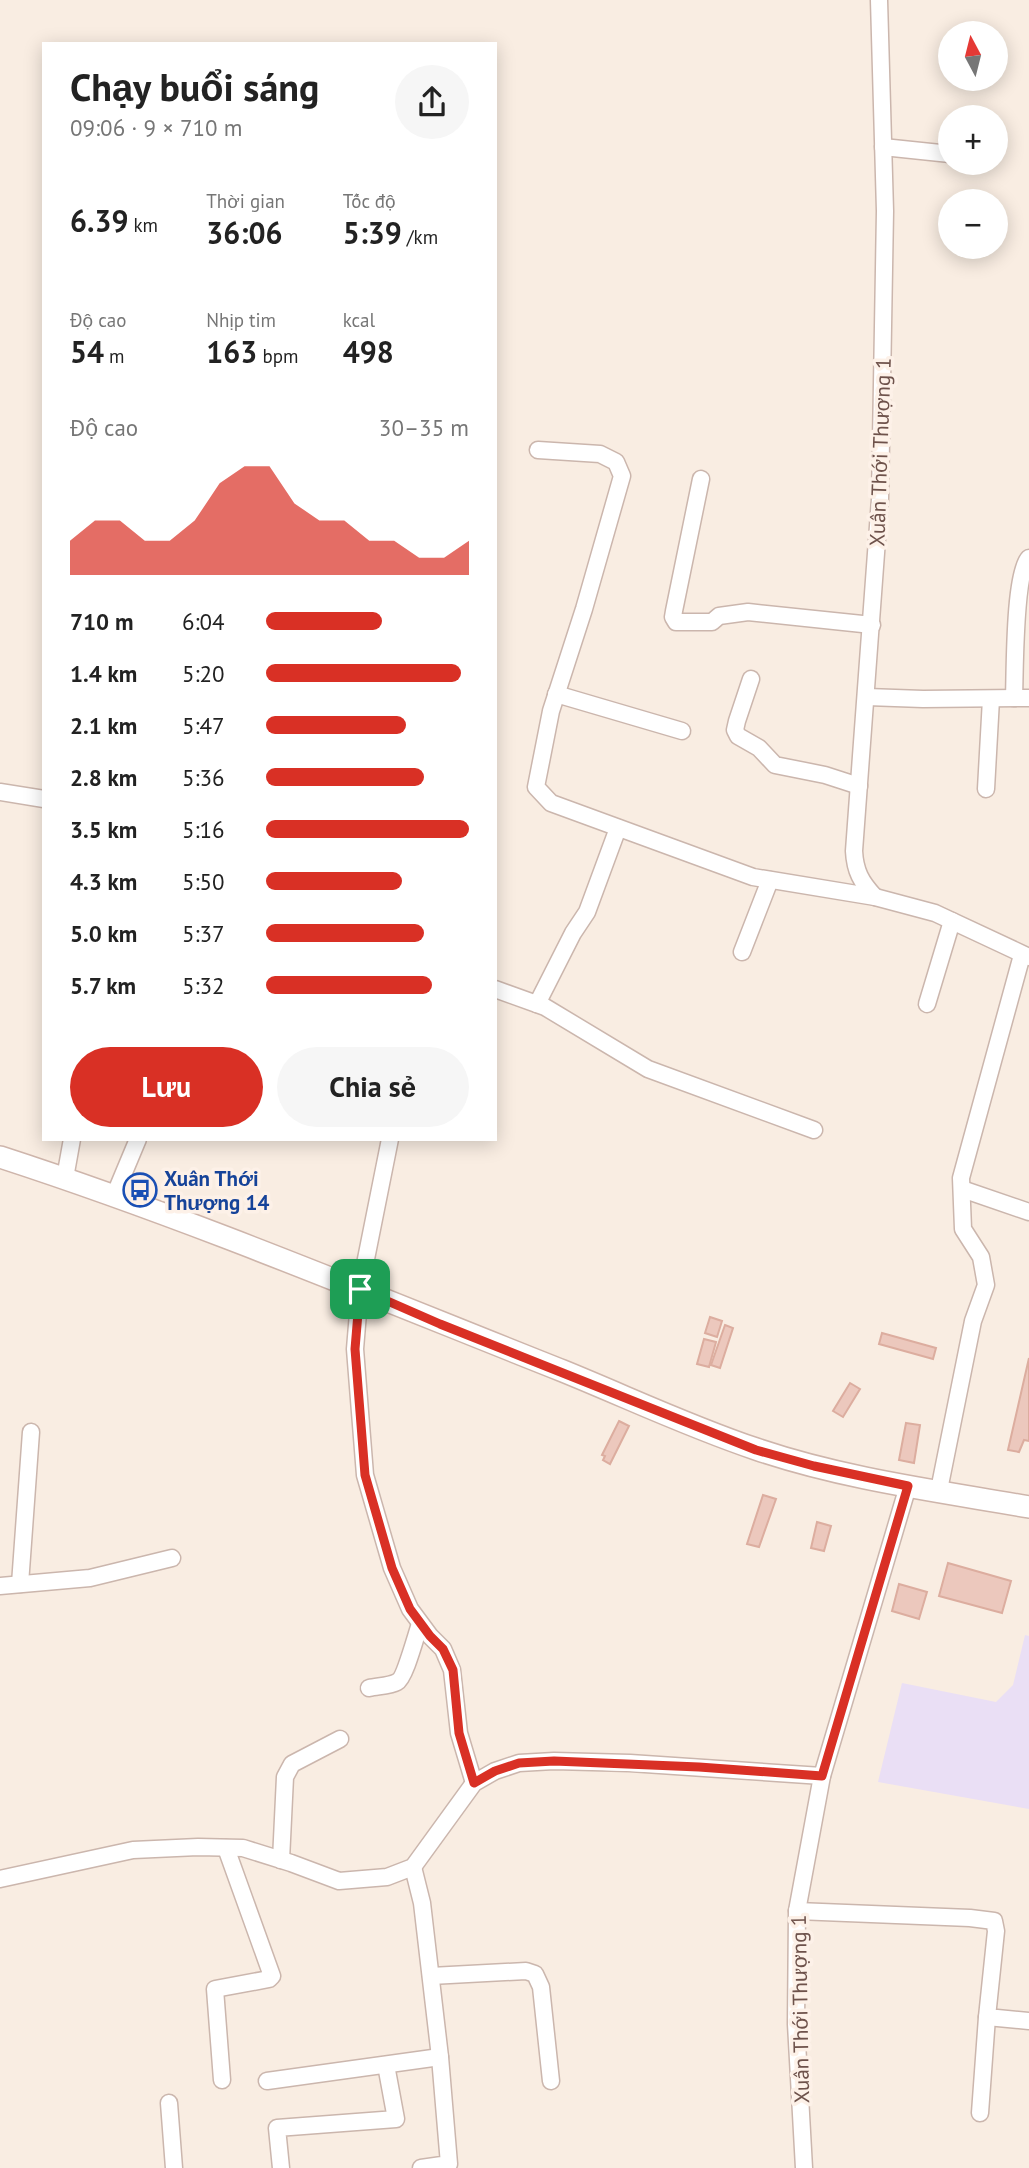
<!DOCTYPE html>
<html lang="vi">
<head>
<meta charset="utf-8">
<style>
	body { margin:0; font-family:"PT Sans",sans-serif; background:#f6f6f6; color:#222; height:100vh; display:flex; flex-direction:column; font-size:26px; white-space:nowrap }
	* { box-sizing:border-box; margin:0 }
	p { font-size:23px; color:#767676 }
	.icon { flex:none; width:38px; height:38px; fill:none; stroke:currentColor; stroke-width:2; stroke-linecap:round; stroke-linejoin:round }
	.map { position:relative; flex:1; overflow:hidden }
	.drawer { position:absolute; left:42px; top:42px; width:455px; height:1099px; display:flex; flex-direction:column; background:#fff; border-radius:0px; box-shadow:0 4px 18px #0003 }
	.drawer>* { flex:none }
	.needle { width:46px; rotate:353deg }
	.controls { position:absolute; left:938px; top:21px; display:grid; gap:14px }
	.controls a { display:grid; place-items:center; width:70px; height:70px; border-radius:50%; background:#fff; box-shadow:0 4px 18px #0003; font-size:35px }
	.pin { position:absolute; display:grid; place-items:center; width:60px; height:60px; color:#fff; margin:-30px; border-radius:14px; box-shadow:0 4px 10px #0006 }
	.round { display:grid; place-items:center; flex:none; width:74px; height:74px; border-radius:37px; background:#f6f6f6 }
	.overview { display:flex; align-items:center; justify-content:space-between; height:119px; padding:0 28px }
	h1 { font-size:38px; font-weight:700; line-height:52px }
	.stats { display:grid; grid-template-columns:repeat(3,1fr); gap:10px; height:119px; padding:7px 28px }
	.stats div { display:grid; align-content:center }
	.stats b { font-size:30px; font-weight:700 }
	.stats small { font-size:19px; font-weight:400 }
	.stats p { font-size:19px }
	.chart { height:196px; padding:14px 28px }
	.chart p { display:flex; justify-content:space-between }
	.chart svg { width:100%; height:126px; margin-top:7px; fill:#d93025; opacity:.7 }
	.button { display:flex; gap:14px; margin-top:auto; padding:14px 28px }
	.button a { flex:1; height:80px; border-radius:42px; background:#d93025; color:#fff; font-size:28px; font-weight:700; line-height:80px; text-align:center }
	.button a+a { background:#f6f6f6; color:#222 }
	ul { padding:0 28px; list-style:none; font-size:23px }
	li { display:grid; grid-template-columns:112px 84px 1fr; align-items:center; height:52px }
	li i { height:18px; border-radius:9px; background:#d93025 }
	.map>svg:first-child { display:block }
	.education { fill:#eadff5 }
	.building { fill:#ecc8bd; stroke:#dcad9f; stroke-width:2 }
	.lines { fill:none; stroke-linecap:round; stroke-linejoin:round }
	.street-casing { stroke:#cbb6ad; stroke-width:19 }
	.secondary-casing { stroke:#ceb5ab; stroke-width:24 }
	.street { stroke:#fff; stroke-width:16 }
	.secondary { stroke:#fff; stroke-width:21 }
	.route-casing { stroke:#fff; stroke-width:14 }
	.route { stroke:#d93025; stroke-width:9 }
	.labels { text-anchor:middle; dominant-baseline:central; stroke-width:7; stroke-linejoin:round; paint-order:stroke }
	.street-label { font-size:21px; fill:#6e524b; stroke:#fdf1e8 }
	.transit-label { font-size:21px; font-weight:bold; fill:#164399; stroke:#fdf1e8; text-anchor:start }
</style>
</head>
<body>
<div class="map">
<svg width="1029" height="2168" viewBox="0 0 1029 2168">
	<rect width="100%" height="100%" fill="#f9ede2"/>
	<polygon class="education" points="1025,1635 1029,1636 1029,1809 878,1782 902,1683 996,1702 1013,1685"/>
	<g class="building">
		<polygon points="710,1317 722,1321 717,1337 705,1333"/>
		<polygon points="725,1325 733,1328 720,1368 711,1365"/>
		<polygon points="882,1333 936,1348 933,1359 879,1344"/>
		<polygon points="704,1339 716,1342 709,1367 697,1364"/>
		<polygon points="1029,1358 1029,1441 1024,1440 1019,1452 1008,1450"/>
		<polygon points="850,1383 860,1389 843,1417 833,1411"/>
		<polygon points="619,1421 629,1426 610,1464 603,1460 605,1456 602,1455"/>
		<polygon points="906,1423 920,1425 914,1463 899,1460"/>
		<polygon points="763,1495 776,1499 759,1547 747,1544"/>
		<polygon points="817,1522 831,1526 824,1551 811,1548"/>
		<polygon points="948,1563 1011,1581 1002,1613 939,1596"/>
		<polygon points="899,1584 927,1592 919,1619 892,1611"/>
	</g>
	<g class="lines">
		<defs>
			<g id="street">
				<polyline points="883,147 950,154"/>
				<polyline points="538,450 600,454 616,462 622,476 584,609 551,711 536,787 551,803 753,877 875,897 935,913 1029,957"/>
				<polyline points="701,479 674,611 673,617 676,622 712,622 719,616 748,612 872,625"/>
				<polyline points="751,679 737,721 735,730 738,736 759,748 775,765 825,775 859,786"/>
				<polyline points="556,694 682,731"/>
				<polyline points="867,697 923,699 1029,698"/>
				<path d="M1014,698C1015,672 1014,573 1029,558"/>
				<polyline points="986,789 991,699"/>
				<polyline points="0,792 44,799"/>
				<path d="M875,897C861,882 855,871 854,851L880,499L885,211L879,0"/>
				<polyline points="742,952 770,880"/>
				<polyline points="495,989 545,1007 648,1069 814,1130"/>
				<polyline points="537,1004 573,933 587,912 618,828"/>
				<polyline points="927,1004 952,921"/>
				<polyline points="390,1139 360,1289 355,1349 365,1475 392,1568 410,1609 430,1636 443,1649 452,1670 459,1733 474,1783"/>
				<polyline points="65,1178 72,1139"/>
				<polyline points="962,1189 1029,1212"/>
				<polyline points="115,1194 138,1139"/>
				<polyline points="939,1490 973,1321 986,1285 981,1257 963,1229 961,1178 1022,955"/>
				<polyline points="20,1584 31,1432"/>
				<polyline points="0,1586 90,1578 172,1558"/>
				<path d="M369,1688C378,1686 390,1686 397,1682C405,1678 416,1635 420,1624"/>
				<polyline points="281,1860 285,1777 292,1764 340,1739"/>
				<polyline points="413,1867 422,1903 440,2057 449,2164 421,2168"/>
				<polyline points="0,1879 133,1850 198,1847 243,1848 291,1863 339,1881 387,1877 413,1867 474,1783 495,1771 519,1763 554,1761 630,1763 822,1776"/>
				<polyline points="797,1911 970,1918 994,1921 996,1931 987,2017 1029,2021"/>
				<polyline points="431,1976 526,1971 535,1974 541,1987 551,2081"/>
				<polyline points="222,2080 215,1989 269,1979 272,1976 226,1848"/>
				<polyline points="267,2081 440,2057"/>
				<polyline points="169,2103 174,2168"/>
				<polyline points="980,2113 987,2017"/>
				<polyline points="281,2168 277,2128 396,2119 386,2065"/>
				<polyline points="804,2168 796,2024 797,1911 822,1776 908,1486"/>
			</g>
			<path id="secondary" d="M0,1157C191,1219 376,1297 563,1371C627,1397 690,1427 756,1449C844,1479 938,1491 1029,1507"/>
		</defs>
		<use href="#street" class="street-casing"/>
		<use href="#secondary" class="secondary-casing"/>
		<use href="#street" class="street"/>
		<use href="#secondary" class="secondary"/>
	</g>
	<g class="lines">
		<defs>
			<polygon id="route" points="360,1289 440,1324 756,1450 814,1466 908,1486 822,1776 699,1767 554,1761 519,1763 495,1771 474,1783 459,1733 453,1670 443,1649 430,1636 410,1609 392,1568 365,1475 355,1349"/>
		</defs>
		<use href="#route" class="route-casing"/>
		<use href="#route" class="route"/>
	</g>
	<defs>
		<symbol id="bus-ring" viewBox="-11 -11 22 22"><circle r="9.5" fill="#fdf1e8" stroke="#1a4fb4" stroke-width="1.5"/><path d="M-5-6H5V4H4V6H2V4H-2V6H-4V4H-5ZM-3.5-4V0h7V-4ZM-3.5 1.2v1.5H-2V1.2ZM2 1.2v1.5H3.5V1.2Z" fill="#1a4fb4"/></symbol>
	</defs>
	<g fill-rule="evenodd">
		<use href="#bus-ring" x="121" y="1171" width="38" height="38"/>
	</g>
	<g class="labels">
		<g class="street-label">
			<text transform="translate(880 452) rotate(-88)">Xuân Thới Thượng 1</text>
			<text transform="translate(800 2009) rotate(-91)">Xuân Thới Thượng 1</text>
		</g>
		<g class="transit-label">
			<text x="164" y="1178">Xuân Thới<tspan x="164" dy="24">Thượng 14</tspan></text>
		</g>
	</g>
</svg>
<div class="controls">
<a><svg class="needle" viewBox="-14 -14 28 28"><path d="M0-13l5 13h-10z" fill="#e53935"/><path d="M0 13l5-13h-10z" fill="#767676"/></svg></a>
<a>+</a>
<a>−</a>
</div>
<div class="pin" style="left:360px;top:1289px;background:#1e9e55"><svg class="icon" aria-label="arrive" viewBox="0 0 24 24"><path d="M6 21V4h12l-3 4 3 4H6"/></svg></div>
<section class="drawer">
<div class="overview"><div><h1>Chạy buổi sáng</h1><p>09:06 · 9 × 710 m</p></div><a class="round"><svg class="icon" aria-label="share" viewBox="0 0 24 24"><path d="M12 15V3M7 8l5-5 5 5M5 13v7h14v-7"/></svg></a></div>
<div class="stats">
<div><b>6.39<small> km</small></b></div>
<div><p>Thời gian</p><b>36:06</b></div>
<div><p>Tốc độ</p><b>5:39<small> /km</small></b></div>
</div>
<div class="stats">
<div><p>Độ cao</p><b>54<small> m</small></b></div>
<div><p>Nhịp tim</p><b>163<small> bpm</small></b></div>
<div><p>kcal</p><b>498</b></div>
</div>
<div class="chart"><p><span>Độ cao</span>30–35 m</p>
<svg viewBox="0 0 160 44" preserveAspectRatio="none"><path d="M0 44V32L10 25L20 25L30 32L40 32L50 25L60 12L70 6L80 6L90 19L100 25L110 25L120 32L130 32L140 38L150 38L160 32V44z"/></svg>
</div>
<ul>
<li><b>710 m</b>6:04<i style="width:57%"></i></li>
<li><b>1.4 km</b>5:20<i style="width:96%"></i></li>
<li><b>2.1 km</b>5:47<i style="width:69%"></i></li>
<li><b>2.8 km</b>5:36<i style="width:78%"></i></li>
<li><b>3.5 km</b>5:16<i style="width:100%"></i></li>
<li><b>4.3 km</b>5:50<i style="width:67%"></i></li>
<li><b>5.0 km</b>5:37<i style="width:78%"></i></li>
<li><b>5.7 km</b>5:32<i style="width:82%"></i></li>
</ul>
<div class="button"><a>Lưu</a><a>Chia sẻ</a></div>
</section>
</div>
</body>
</html>
